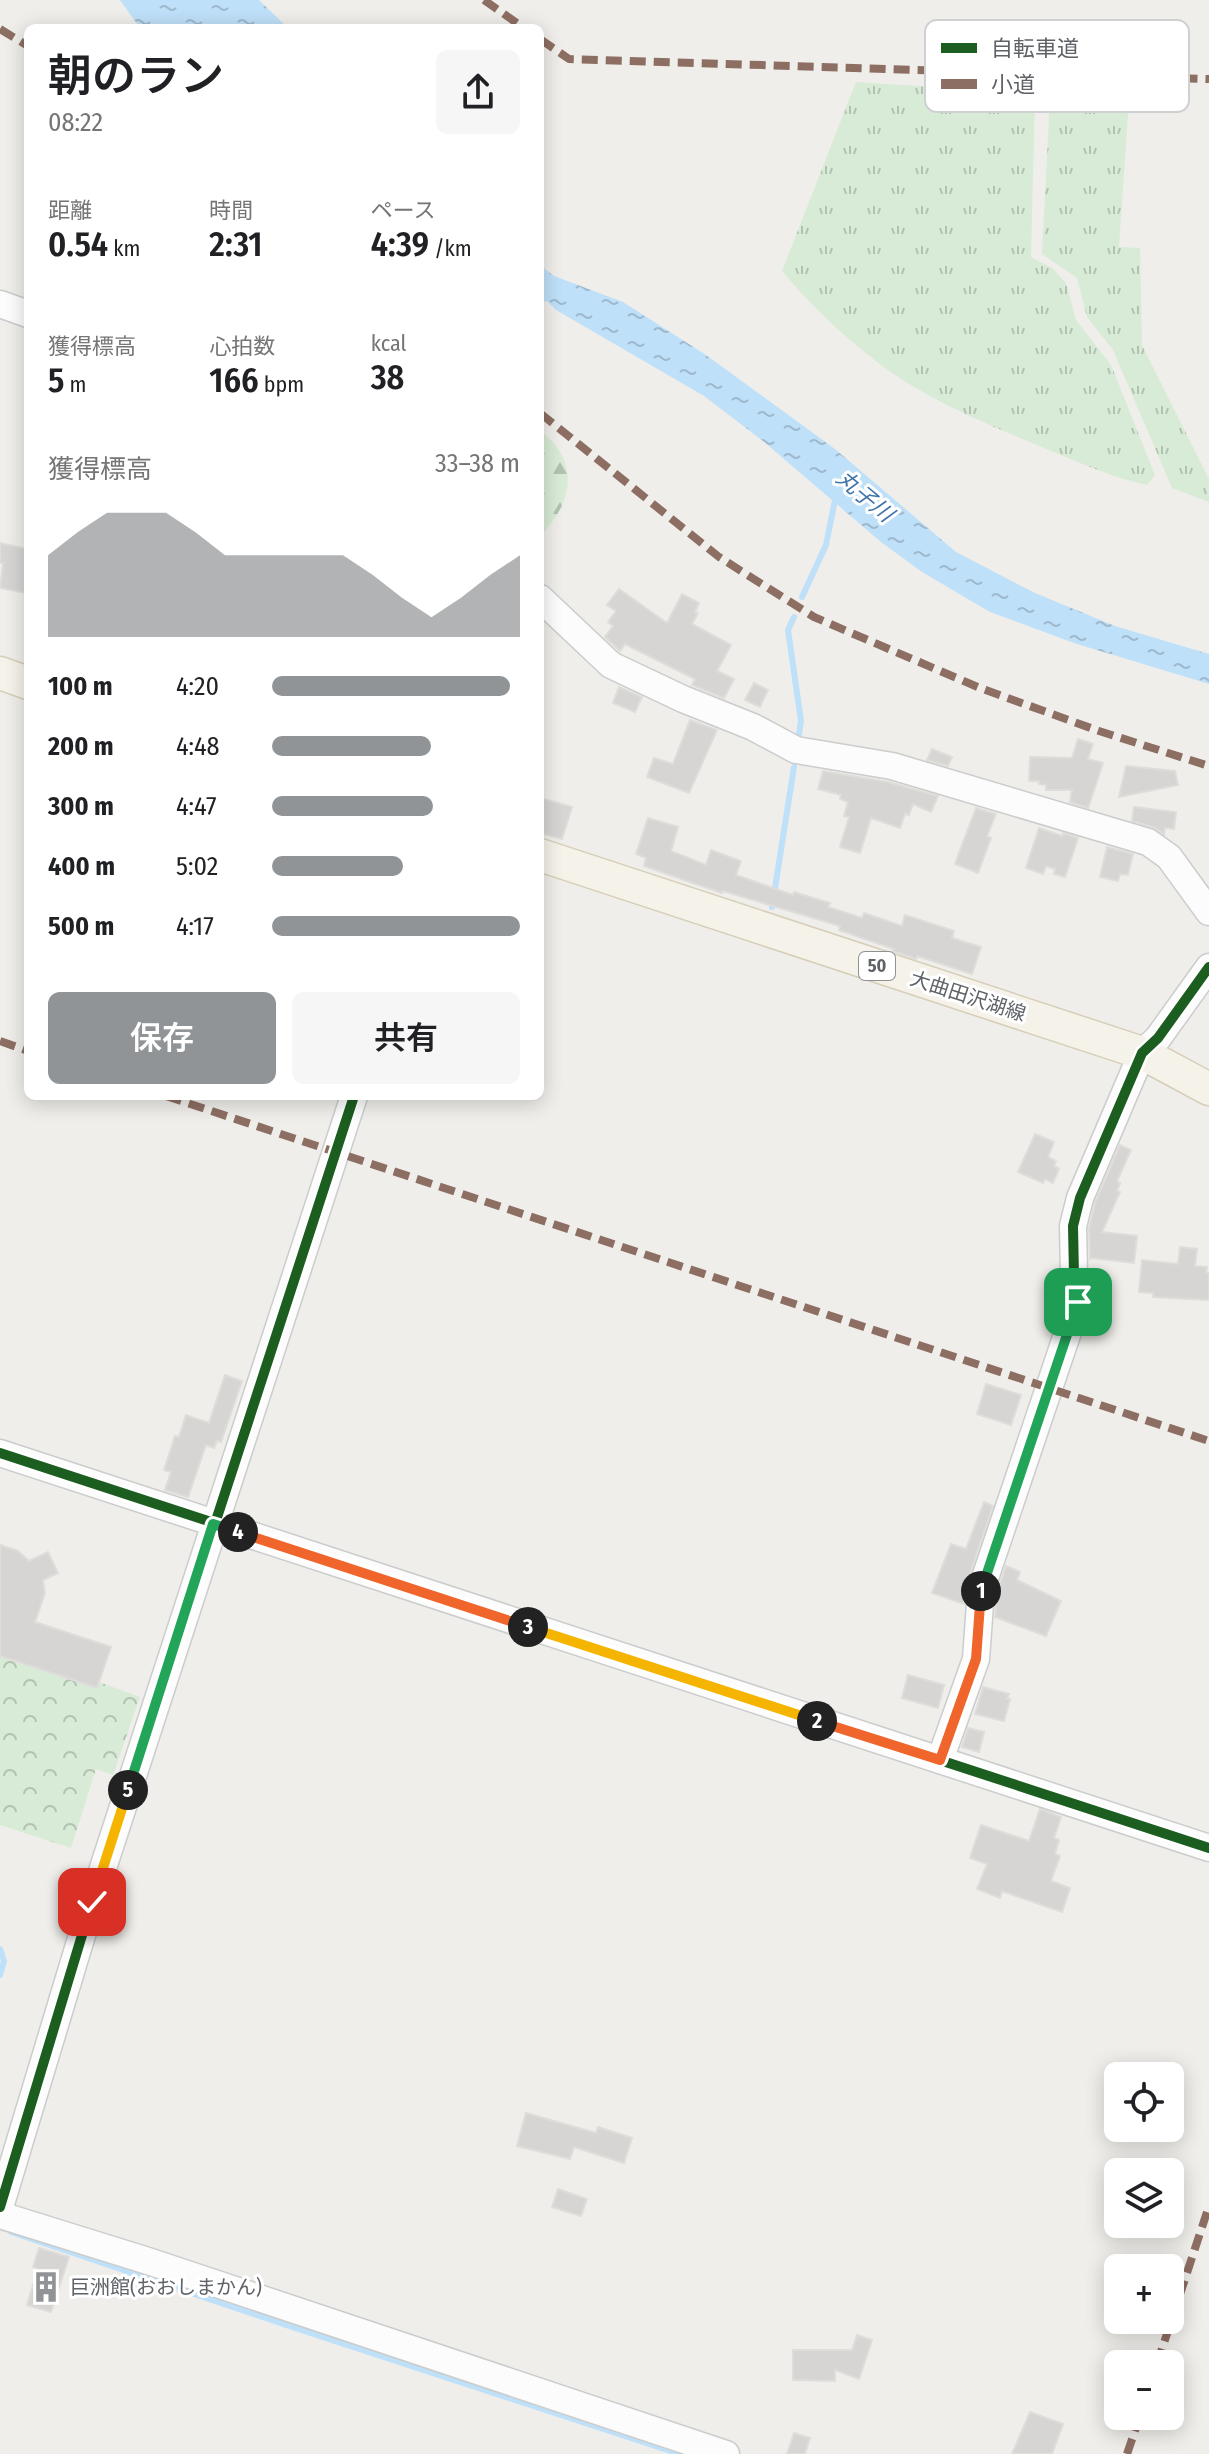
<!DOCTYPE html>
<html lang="ja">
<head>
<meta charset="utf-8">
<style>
	body { margin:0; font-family:"Fira Sans Condensed","Noto Sans JP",sans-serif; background:#f6f6f6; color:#202124; height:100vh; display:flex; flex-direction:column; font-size:30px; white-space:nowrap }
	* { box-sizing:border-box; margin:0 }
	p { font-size:26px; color:#757577 }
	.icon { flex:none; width:44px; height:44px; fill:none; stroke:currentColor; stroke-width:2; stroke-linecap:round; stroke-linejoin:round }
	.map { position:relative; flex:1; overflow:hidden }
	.panel { position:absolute; left:24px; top:24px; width:520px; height:1076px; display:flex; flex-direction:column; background:#fff; border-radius:12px; box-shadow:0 4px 20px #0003 }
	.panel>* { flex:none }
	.fabs { position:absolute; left:1104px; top:2062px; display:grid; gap:16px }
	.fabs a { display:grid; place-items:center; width:80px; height:80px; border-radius:12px; background:#fff; box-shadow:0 4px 20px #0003; font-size:40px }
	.pin { position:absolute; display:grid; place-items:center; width:68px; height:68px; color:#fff; margin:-34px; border-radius:16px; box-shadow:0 4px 12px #0006 }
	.km { position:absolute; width:40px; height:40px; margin:-20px; border-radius:50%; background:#222; color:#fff; font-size:22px; line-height:40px; text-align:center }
	.round { display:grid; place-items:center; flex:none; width:84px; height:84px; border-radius:12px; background:#f6f6f6 }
	.overview { display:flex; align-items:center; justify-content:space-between; height:136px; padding:0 24px }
	h1 { font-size:44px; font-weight:600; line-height:60px }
	.stats { display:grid; grid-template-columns:repeat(3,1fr); gap:12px; height:136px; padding:8px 24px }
	.stats div { display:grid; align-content:center }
	.stats b { font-size:34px; font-weight:600 }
	.stats small { font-size:22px; font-weight:400 }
	.stats p { font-size:22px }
	.chart { height:224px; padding:16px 24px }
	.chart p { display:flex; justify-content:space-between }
	.chart svg { width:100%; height:144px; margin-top:8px; fill:#919496; opacity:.7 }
	.action { display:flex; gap:16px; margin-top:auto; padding:16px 24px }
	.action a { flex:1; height:92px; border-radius:12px; background:#919496; color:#fff; font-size:32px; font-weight:600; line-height:92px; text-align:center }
	.action a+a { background:#f6f6f6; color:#202124 }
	ul { padding:0 24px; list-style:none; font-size:26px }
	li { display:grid; grid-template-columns:128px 96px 1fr; align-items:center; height:60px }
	li i { height:20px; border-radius:10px; background:#919496 }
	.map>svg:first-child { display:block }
	.grass { fill:url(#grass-tufts) }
	.forest { fill:url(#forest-firs) }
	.park { fill:url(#park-crowns) }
	.water { fill:url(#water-ripples) }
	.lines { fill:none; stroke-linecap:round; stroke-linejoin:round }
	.stream { stroke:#bfe0f9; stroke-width:6 }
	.building { fill:#d6d5d3; stroke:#deddd9; stroke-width:2 }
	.minor-casing { stroke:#cbcccc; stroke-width:29 }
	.major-casing { stroke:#d7ceb8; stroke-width:35 }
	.minor { stroke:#fdfcfc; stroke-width:26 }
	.major { stroke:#f4f2e9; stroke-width:32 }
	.quiet { stroke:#8d6e63; stroke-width:8; stroke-dasharray:16 8; stroke-linecap:butt }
	.cycleway-casing { stroke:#fff; stroke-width:15 }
	.cycleway { stroke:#1b5e20; stroke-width:10 }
	.split-1-casing { stroke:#fff; stroke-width:16 }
	.split-2-casing { stroke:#fff; stroke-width:16 }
	.split-3-casing { stroke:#fff; stroke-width:16 }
	.split-4-casing { stroke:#fff; stroke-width:16 }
	.split-5-casing { stroke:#fff; stroke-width:16 }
	.split-6-casing { stroke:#fff; stroke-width:16 }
	.split-1 { stroke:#22a559; stroke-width:10 }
	.split-2 { stroke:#f0652b; stroke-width:10 }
	.split-3 { stroke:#f5b400; stroke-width:10 }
	.split-4 { stroke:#f0652b; stroke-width:10 }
	.split-5 { stroke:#22a559; stroke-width:10 }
	.split-6 { stroke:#f5b400; stroke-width:10 }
	.labels { text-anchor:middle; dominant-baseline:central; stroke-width:6; stroke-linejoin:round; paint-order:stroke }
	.shield { fill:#fff; stroke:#8f9295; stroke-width:2 }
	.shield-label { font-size:18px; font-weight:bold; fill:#5f6368 }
	.street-label { font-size:20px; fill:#5f6368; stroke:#fff }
	.poi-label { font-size:20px; fill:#5f6368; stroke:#fff; text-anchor:start }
	.water-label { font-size:22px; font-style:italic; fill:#4174aa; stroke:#fff }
	.key { fill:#fff; stroke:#cfd0d2; stroke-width:2 }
	.key-label { font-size:22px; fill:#5f6368 }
</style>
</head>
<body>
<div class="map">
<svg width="1209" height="2454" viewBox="0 0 1209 2454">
	<defs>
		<pattern id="grass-tufts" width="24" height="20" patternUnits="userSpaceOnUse" patternTransform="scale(2)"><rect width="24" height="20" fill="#d8ebd6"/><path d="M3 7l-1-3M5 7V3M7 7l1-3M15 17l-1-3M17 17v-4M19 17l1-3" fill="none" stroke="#b2c2b1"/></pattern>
		<pattern id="forest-firs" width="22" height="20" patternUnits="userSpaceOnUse" patternTransform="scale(2)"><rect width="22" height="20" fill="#d8ebd6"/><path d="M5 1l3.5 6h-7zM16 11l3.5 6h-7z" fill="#b2c2b1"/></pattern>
		<pattern id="park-crowns" width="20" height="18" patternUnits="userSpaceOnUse" patternTransform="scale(2)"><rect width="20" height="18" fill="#d8ebd6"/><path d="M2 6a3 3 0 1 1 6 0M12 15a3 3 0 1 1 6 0" fill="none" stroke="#b2c2b1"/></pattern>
		<pattern id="water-ripples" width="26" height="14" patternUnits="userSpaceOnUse" patternTransform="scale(2)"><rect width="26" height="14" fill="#bfe0f9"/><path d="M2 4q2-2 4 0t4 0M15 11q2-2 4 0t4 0" fill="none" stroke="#9eb9cd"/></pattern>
	</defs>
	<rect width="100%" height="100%" fill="#efeeea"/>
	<g class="grass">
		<path d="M856,82L1035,94L1031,257L1052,268L1066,283L1076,320L1111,365L1155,475L1147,485C1113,478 1081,463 1049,450C1006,432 961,414 921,391C871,363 819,315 782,271Z"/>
		<polygon points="1050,97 1129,100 1119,247 1140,248 1142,345 1209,479 1209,502 1172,488 1113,350 1087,317 1077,278 1042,254"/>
	</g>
	<path class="forest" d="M540,430C581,462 573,503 540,536Z"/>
	<polygon class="park" points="0,1656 97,1688 99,1682 140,1697 113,1775 96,1769 71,1848 0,1825"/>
	<g class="water">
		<polygon points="120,0 259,0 288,28 140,28"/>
		<polygon points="540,265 554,276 623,302 706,355 835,449 956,552 1035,593 1115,626 1209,654 1209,684 1074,643 990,612 922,572 881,542 763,441 704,396 556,310 547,301 540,303"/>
	</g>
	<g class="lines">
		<g class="stream">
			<polyline points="802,597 826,545 836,495"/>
			<polyline points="794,617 788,630 801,721 799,734"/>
			<polyline points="772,907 794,767"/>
			<polyline points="0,1949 4,1961 0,1975"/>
			<polyline points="11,2232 292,2327 680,2454"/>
		</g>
	</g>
	<g class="building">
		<polygon points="0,543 28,549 26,593 0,588 3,563 0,563"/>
		<polygon points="619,589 667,623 682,594 699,603 695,612 698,613 692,624 731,645 717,671 734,679 724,698 692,685 695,679 625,644 620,651 605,637 613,626 608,622 616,611 607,605"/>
		<polygon points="754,683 768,690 760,707 745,700"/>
		<polygon points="619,687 642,697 635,712 613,703"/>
		<polygon points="690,720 717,730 689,793 647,777 654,758 673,764"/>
		<polygon points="1078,739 1093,744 1088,759 1103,763 1088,808 1070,802 1072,790 1046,790 1046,785 1039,784 1039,781 1029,781 1030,757 1072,758"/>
		<polygon points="932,749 952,757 948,766 927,760"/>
		<polygon points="1126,766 1175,771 1178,785 1119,797"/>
		<polygon points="823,771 888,782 938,796 931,812 913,804 909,815 905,814 900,828 871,818 860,853 840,847 849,817 844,816 848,802 840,799 841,795 818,789"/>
		<polygon points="540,798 572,807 562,839 540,833"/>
		<polygon points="1134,807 1176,812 1174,829 1165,828 1164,834 1153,827 1132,821"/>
		<polygon points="976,808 996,814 987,836 991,838 978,873 955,864"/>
		<polygon points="648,818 678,827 671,851 706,865 711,850 741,861 736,875 793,895 794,892 830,903 828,907 862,918 864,913 902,926 905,915 954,931 952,938 981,947 972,974 917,956 916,959 893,951 894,949 839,930 840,926 723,891 722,893 644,866 646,858 636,854"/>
		<polygon points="1039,828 1062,836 1063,833 1078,838 1065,877 1054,874 1055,869 1046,866 1043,874 1026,868"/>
		<polygon points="1107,847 1133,854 1128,875 1120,874 1118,881 1100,877"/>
		<polygon points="1035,1134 1054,1142 1048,1157 1056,1161 1054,1166 1059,1169 1053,1183 1045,1179 1043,1183 1018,1172"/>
		<polygon points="1120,1145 1131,1150 1117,1181 1120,1183 1117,1191 1120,1192 1102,1232 1137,1236 1134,1263 1091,1258 1090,1260 1089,1228 1095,1203"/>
		<polygon points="1180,1247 1197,1249 1195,1266 1207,1267 1206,1273 1209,1273 1209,1300 1153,1297 1153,1293 1139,1292 1142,1260 1178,1264"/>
		<polygon points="225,1375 242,1381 221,1442 217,1441 214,1448 206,1445 188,1497 165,1490 171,1472 164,1470 175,1436 179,1437 186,1415 209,1423"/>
		<polygon points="986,1384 1021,1395 1011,1425 977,1414"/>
		<polygon points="984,1502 993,1506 966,1585 964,1604 932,1593 951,1544 966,1549"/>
		<polygon points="0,1545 18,1551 29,1561 48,1552 58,1573 43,1580 45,1593 35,1622 111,1647 97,1688 0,1656"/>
		<polygon points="1006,1566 1020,1572 1017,1580 1061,1601 1046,1636 995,1617 997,1593"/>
		<polygon points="908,1675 944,1685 938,1708 902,1698"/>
		<polygon points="983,1687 1009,1694 1007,1699 1010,1699 1004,1721 975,1714"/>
		<polygon points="968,1728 984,1732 979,1752 962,1747"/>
		<polygon points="1040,1809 1061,1817 1054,1838 1059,1840 1055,1854 1060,1856 1051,1881 1070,1888 1062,1912 1002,1891 1000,1898 977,1889 987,1864 970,1858 981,1825 1029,1841"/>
		<polygon points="526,2113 596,2133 598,2127 632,2138 624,2163 574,2147 570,2159 517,2146"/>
		<polygon points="558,2189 587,2199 581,2216 552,2207"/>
		<polygon points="39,2248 69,2257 51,2312 27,2305 38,2269 33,2267"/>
		<polygon points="857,2335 872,2340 859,2379 835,2370 835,2381 793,2380 793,2350 852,2350"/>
		<polygon points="1030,2412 1063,2424 1052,2454 1012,2454"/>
		<polygon points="794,2433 810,2438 805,2454 787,2454"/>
	</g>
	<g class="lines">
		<defs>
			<g id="minor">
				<polyline points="0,304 28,314"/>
				<polyline points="540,598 611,665 683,699 753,727 796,750 892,766 1148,842 1169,857 1209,912"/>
				<polyline points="0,1453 1209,1848"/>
				<polyline points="940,1760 976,1659 981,1590 1078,1302 1074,1275 1073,1226 1080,1198 1142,1053 1158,1038 1209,967"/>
				<polyline points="0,2207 92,1902 354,1096"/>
				<polyline points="0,2215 148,2261 726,2454"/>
			</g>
			<g id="major">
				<polyline points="0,673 28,683"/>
				<polyline points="540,855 1142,1053 1209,1089"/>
			</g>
		</defs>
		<use href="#minor" class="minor-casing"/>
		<use href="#major" class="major-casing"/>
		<use href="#minor" class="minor"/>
		<use href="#major" class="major"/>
		<g class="quiet">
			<polyline points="484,0 524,28"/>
			<polyline points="0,29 28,46"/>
			<polyline points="540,39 569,59 1209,79"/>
			<polyline points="540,413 719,557 814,617 980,688 1099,731 1209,766"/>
			<polyline points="0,1041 28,1051"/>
			<polyline points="166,1096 1209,1441"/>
			<polyline points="1157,2364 1209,2206"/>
			<polyline points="1127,2454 1140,2416"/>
		</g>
		<defs>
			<g id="cycleway">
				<polyline points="0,1453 1209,1848"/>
				<polyline points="940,1760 976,1659 981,1590 1078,1302 1074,1275 1073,1226 1080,1198 1142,1053 1158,1038 1209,967"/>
				<polyline points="0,2207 92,1902 354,1096"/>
			</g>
		</defs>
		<use href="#cycleway" class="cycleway-casing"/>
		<use href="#cycleway" class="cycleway"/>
	</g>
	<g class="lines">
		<defs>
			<polyline id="split-1" points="981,1591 1078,1302"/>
			<polyline id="split-2" points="817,1721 940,1760 976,1659 981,1591"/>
			<polyline id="split-3" points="528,1627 817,1721"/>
			<polyline id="split-4" points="238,1532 528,1627"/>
			<polyline id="split-5" points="128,1790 213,1524 238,1532"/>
			<polyline id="split-6" points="92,1902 128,1790"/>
		</defs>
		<use href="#split-1" class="split-1-casing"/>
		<use href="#split-2" class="split-2-casing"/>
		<use href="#split-3" class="split-3-casing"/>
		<use href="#split-4" class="split-4-casing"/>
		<use href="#split-5" class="split-5-casing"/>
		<use href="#split-6" class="split-6-casing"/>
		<use href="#split-1" class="split-1"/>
		<use href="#split-2" class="split-2"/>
		<use href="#split-3" class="split-3"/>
		<use href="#split-4" class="split-4"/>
		<use href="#split-5" class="split-5"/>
		<use href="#split-6" class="split-6"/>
	</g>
	<defs>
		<symbol id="building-bare" viewBox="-9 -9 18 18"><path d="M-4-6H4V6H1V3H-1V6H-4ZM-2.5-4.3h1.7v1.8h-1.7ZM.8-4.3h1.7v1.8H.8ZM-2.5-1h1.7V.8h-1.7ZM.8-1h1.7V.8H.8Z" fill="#919496" stroke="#fff" stroke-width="2.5" paint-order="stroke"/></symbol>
	</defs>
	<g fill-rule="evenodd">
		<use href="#building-bare" x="24" y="2265" width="44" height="44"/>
	</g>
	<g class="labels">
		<rect class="shield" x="859" y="952" width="36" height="28" rx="6"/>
		<g class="shield-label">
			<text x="877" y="966">50</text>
		</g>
		<g class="street-label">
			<text transform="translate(968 996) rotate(18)">大曲田沢湖線</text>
		</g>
		<g class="poi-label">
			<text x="70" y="2287">巨洲館(おおしまかん)</text>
		</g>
		<g class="water-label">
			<text transform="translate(865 496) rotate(40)">丸子川</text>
		</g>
	</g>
	<rect x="925" y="20" width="264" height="92" rx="12" class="key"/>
	<rect x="941" y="43" width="36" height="10" fill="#1b5e20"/>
	<rect x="941" y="79" width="36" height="10" fill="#8d6e63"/>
	<g class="key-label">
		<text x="991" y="56">自転車道</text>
		<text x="991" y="92">小道</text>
	</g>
</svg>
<div class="fabs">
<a><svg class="icon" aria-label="locate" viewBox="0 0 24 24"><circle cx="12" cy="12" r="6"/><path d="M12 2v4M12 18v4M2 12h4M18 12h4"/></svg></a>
<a><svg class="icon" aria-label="layers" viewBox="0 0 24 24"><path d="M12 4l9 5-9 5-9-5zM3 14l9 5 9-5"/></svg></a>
<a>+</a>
<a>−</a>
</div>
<div class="pin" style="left:1078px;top:1302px;background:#1e9e55"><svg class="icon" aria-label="arrive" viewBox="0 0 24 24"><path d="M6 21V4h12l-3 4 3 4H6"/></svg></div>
<div class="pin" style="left:92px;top:1902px;background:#d93025"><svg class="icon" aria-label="check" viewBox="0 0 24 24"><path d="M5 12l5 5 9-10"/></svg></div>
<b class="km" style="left:981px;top:1591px">1</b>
<b class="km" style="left:817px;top:1721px">2</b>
<b class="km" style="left:528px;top:1627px">3</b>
<b class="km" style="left:238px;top:1532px">4</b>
<b class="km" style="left:128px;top:1790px">5</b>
<section class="panel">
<div class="overview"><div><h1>朝のラン</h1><p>08:22</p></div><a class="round"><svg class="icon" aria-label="share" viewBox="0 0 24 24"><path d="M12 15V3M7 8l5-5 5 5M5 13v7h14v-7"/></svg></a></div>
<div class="stats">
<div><p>距離</p><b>0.54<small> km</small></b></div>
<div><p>時間</p><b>2:31</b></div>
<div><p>ペース</p><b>4:39<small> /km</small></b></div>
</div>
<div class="stats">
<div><p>獲得標高</p><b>5<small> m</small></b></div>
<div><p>心拍数</p><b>166<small> bpm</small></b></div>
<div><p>kcal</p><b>38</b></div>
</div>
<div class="chart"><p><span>獲得標高</span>33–38 m</p>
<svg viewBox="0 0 160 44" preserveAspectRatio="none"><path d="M0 44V19L10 12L20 6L30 6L40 6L50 12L60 19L70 19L80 19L90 19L100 19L110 25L120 32L130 38L140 32L150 25L160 19V44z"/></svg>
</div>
<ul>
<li><b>100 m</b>4:20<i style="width:96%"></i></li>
<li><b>200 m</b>4:48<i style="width:64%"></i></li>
<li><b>300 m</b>4:47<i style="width:65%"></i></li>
<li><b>400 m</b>5:02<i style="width:53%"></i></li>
<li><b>500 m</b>4:17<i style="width:100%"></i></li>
</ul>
<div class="action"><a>保存</a><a>共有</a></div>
</section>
</div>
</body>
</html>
